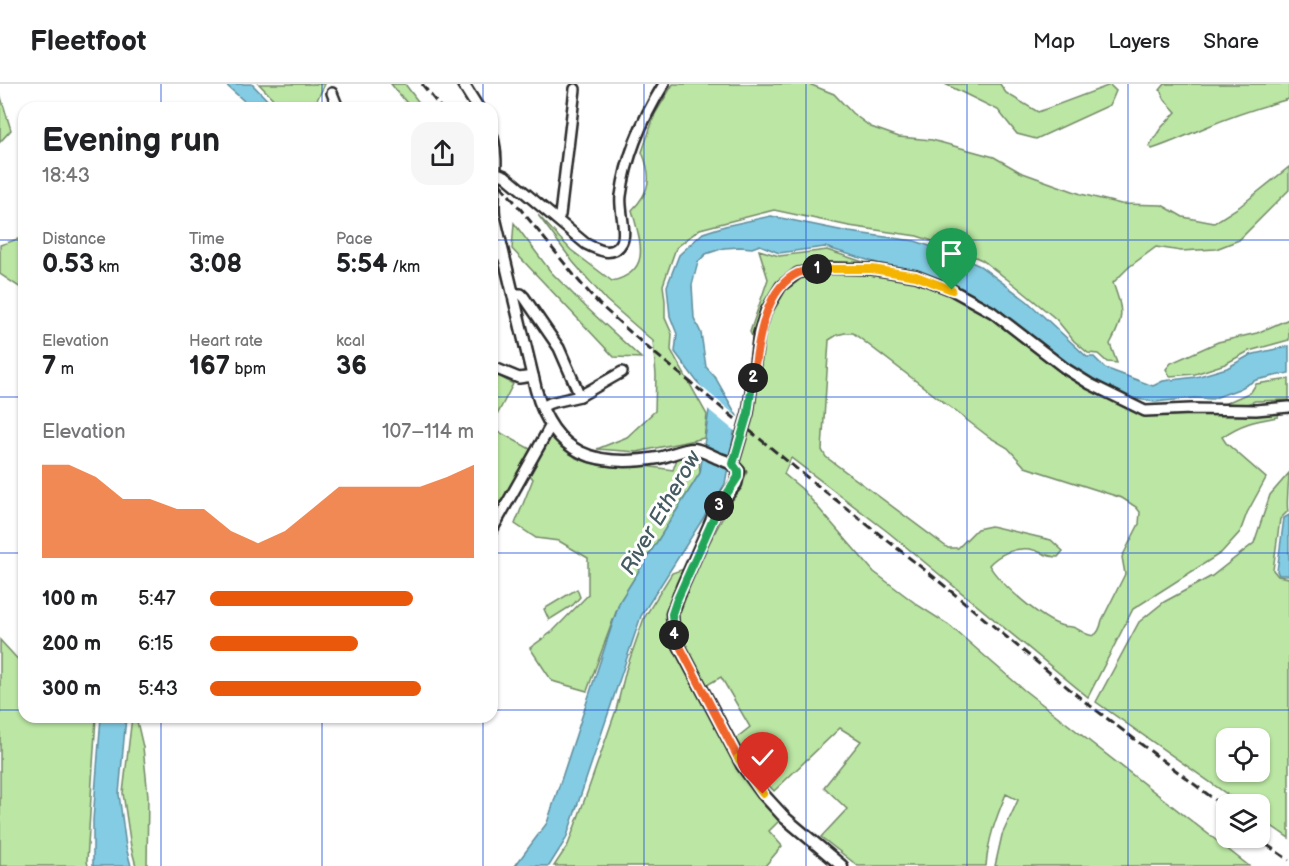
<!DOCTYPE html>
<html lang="en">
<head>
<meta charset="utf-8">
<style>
	body { margin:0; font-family:"Balsamiq Sans",sans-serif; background:#f6f6f6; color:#202124; height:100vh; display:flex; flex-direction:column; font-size:22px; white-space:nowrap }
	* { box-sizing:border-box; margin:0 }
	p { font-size:20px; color:#757577 }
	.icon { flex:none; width:33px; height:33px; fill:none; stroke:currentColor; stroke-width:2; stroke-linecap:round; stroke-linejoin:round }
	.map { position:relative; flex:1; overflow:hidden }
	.sheet { position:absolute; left:18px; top:18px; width:480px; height:621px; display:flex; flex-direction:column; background:#fff; border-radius:18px; box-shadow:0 2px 4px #0004 }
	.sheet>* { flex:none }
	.fabs { position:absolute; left:1216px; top:644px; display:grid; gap:12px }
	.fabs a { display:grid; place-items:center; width:54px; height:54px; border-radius:12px; background:#fff; box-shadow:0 2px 4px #0004; font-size:30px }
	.pin { position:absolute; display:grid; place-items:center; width:51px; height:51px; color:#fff; margin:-62px -26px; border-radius:50% 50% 50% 0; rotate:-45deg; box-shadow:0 0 6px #0007 }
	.pin .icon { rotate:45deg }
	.km { position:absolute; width:30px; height:30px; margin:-15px; border-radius:50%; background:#222; color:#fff; font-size:16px; line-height:30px; text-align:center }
	.round { display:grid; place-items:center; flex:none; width:63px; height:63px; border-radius:18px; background:#f6f6f6 }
	.head { display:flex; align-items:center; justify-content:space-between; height:102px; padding:0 24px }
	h1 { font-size:33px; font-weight:700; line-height:45px }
	.metrics { display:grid; grid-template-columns:repeat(3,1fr); gap:9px; height:102px; padding:6px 24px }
	.metrics div { display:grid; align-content:center }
	.metrics b { font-size:26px; font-weight:700 }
	.metrics small { font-size:16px; font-weight:400 }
	.metrics p { font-size:16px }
	.chart { height:168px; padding:12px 24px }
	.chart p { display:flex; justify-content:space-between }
	.chart svg { width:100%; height:108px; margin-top:6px; fill:#ea580c; opacity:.7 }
	ul { padding:0 24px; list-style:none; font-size:20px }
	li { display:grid; grid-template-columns:96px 72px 1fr; align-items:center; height:45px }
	li i { height:15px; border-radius:8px; background:#ea580c }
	header { display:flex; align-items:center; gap:36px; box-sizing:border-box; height:84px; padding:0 30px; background:#fff; border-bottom:2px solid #e0e0e0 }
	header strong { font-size:28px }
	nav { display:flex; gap:33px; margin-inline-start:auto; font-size:21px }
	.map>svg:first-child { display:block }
	.green { fill:#bbe6a3; stroke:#738867; stroke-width:1.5; fill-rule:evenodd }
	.water { fill:#83cce4; stroke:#608c9a; stroke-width:1.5 }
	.pier { fill:#fff }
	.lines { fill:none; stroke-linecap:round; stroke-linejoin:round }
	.minor-casing { stroke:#2b2b2b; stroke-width:14 }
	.tertiary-casing { stroke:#2b2b2b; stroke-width:15 }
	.minor { stroke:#fff; stroke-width:9 }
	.tertiary { stroke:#fff; stroke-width:10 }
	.rail { stroke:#2b2b2b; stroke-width:3; stroke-dasharray:9 4.5; stroke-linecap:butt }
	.split-1-casing { stroke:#fff; stroke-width:12 }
	.split-2-casing { stroke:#fff; stroke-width:12 }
	.split-3-casing { stroke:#fff; stroke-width:12 }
	.split-4-casing { stroke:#fff; stroke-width:12 }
	.split-5-casing { stroke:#fff; stroke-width:12 }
	.split-6-casing { stroke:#fff; stroke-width:12 }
	.split-1 { stroke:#f5b400; stroke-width:8 }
	.split-2 { stroke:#f0652b; stroke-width:8 }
	.split-3 { stroke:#22a559; stroke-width:8 }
	.split-4 { stroke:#22a559; stroke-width:8 }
	.split-5 { stroke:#f0652b; stroke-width:8 }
	.split-6 { stroke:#f5b400; stroke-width:8 }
	.grid { fill:none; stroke:#1d4ed8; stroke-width:1.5; stroke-opacity:0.55 }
	.labels { text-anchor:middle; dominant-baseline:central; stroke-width:6; stroke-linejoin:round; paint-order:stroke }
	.water-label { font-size:22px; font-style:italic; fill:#455b62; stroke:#fff }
</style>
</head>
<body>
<header>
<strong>Fleetfoot</strong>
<nav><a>Map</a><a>Layers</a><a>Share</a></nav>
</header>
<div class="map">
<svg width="1289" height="782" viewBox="0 0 1289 782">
	<rect width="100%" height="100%" fill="#fff"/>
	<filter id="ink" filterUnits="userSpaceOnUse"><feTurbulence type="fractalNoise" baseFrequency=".0167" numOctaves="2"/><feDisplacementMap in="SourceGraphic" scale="12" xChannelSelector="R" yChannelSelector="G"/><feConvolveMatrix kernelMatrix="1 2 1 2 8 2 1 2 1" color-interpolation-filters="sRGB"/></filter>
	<g filter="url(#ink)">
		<g class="green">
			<polygon points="259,0 325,0 313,24 282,24"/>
			<polygon points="391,0 405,0 423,24 411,24"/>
			<path d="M673,0H809L834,10L852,29L871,43L899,53L932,56L994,73L1020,88L1081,110L1121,120L1162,121L1183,133L1214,139L1239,123L1289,83V106L1239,156L1216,165L1181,167L1156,163L1129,183L1113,199C1123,227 1125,233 1110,260L1117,279L1107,278L1098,270L1088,269L1074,257L1056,235L1016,202L982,176L960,166L917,152L849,142L774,126L700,145L676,164L663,201L665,217V234L672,250L671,266L707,331L704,354L637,368L597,365L627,353L655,327L656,291L653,257L606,216L573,178L538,131L571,166L612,197C653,187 640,157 632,126C651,107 652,92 642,68L655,30Z"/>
			<polygon points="945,0 1000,0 1006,9 1038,28 1110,1 1116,7 1110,21 1036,55 1017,50 998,26"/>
			<path d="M1165,0H1289V15C1260,23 1232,32 1204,44C1187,51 1171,59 1152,65L1149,62L1161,44L1176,28L1165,16L1160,6Z"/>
			<polygon points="0,10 11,46 0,58"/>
			<polygon points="514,139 551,188 587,224 641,274 614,273 512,165"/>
			<polygon points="24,153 24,206 0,190 0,161"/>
			<path d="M759,166L779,172L827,166L869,180H821L807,190L874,187L916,195L951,208L991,231L1144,330L1279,327L1278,333C1255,337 1242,339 1222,353L1226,359L1266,394L1247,429L1240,448L1221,469L1133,525L1088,613L888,448L791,374L784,390L802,405L874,488L919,522L949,541L1024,606L1249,782H995L1002,751L1018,716L1006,710C996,734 988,755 986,782H858L821,753L847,725L824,703L861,657L840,644L774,707L747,678L735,655L750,643L721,593L698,606L750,702L780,736L769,747L782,762L765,782H554L568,761L587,709L616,626L626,586L644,534L672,489L698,480L747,388L736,375L758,265L750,248L768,195ZM845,249H853L989,353L1008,364L1025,383L1122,414L1136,423L1140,428L1139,440L1122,473L1125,490L1102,536C1096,564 1085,546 1072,543C1069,542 1066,543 1063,542C1043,537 999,499 989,481C999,470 1015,463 1030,465C1041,467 1044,473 1058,473L1063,467L1051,456L991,442L977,445L958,464H948L826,373L822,366L829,256L837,251Z"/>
			<polygon points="1289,235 1289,256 1249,267 1225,280 1195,290 1170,292 1166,285 1171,279 1218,258 1257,249"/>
			<polygon points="492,288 513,300 492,341"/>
			<polygon points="1289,295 1289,316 1255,317 1244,321 1224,320 1251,308 1256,300"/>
			<polygon points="492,344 532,366 492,435"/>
			<polygon points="551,351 576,374 590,379 606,382 638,381 673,386 677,375 699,370 700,389 620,517 587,607 552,597 530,564 553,547 588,511 588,474 559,457 536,454 515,440 533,395 529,390 547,353"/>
			<path d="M1289,389C1289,398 1286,421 1288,427L1280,435L1273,486L1278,492L1289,494V754L1260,734V720H1241L1096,618L1139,538L1164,518L1212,492L1254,459L1270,411ZM1227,654H1260V687H1227Z"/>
			<polygon points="577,505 580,513 573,521 549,536 544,525"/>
			<polygon points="0,556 24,582 24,633 96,633 87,777 88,782 0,782"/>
			<polygon points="132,633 136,633 143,663 148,712 147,782 136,782 131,763 123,709"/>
		</g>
		<g class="water">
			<polygon points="225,0 252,0 275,24 252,24"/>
			<polygon points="771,132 849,148 915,157 956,171 980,182 1027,217 1087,273 1094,273 1105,284 1153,302 1163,297 1196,293 1227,284 1250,271 1289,262 1289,289 1256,296 1239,305 1212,315 1194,314 1155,318 1114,311 1070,284 978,214 942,196 911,186 880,180 825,163 779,169 760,161 752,164 740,163 724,164 706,170 698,178 692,201 694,234 701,249 706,283 715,293 737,332 725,400 641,532 566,755 549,782 515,782 547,739 620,517 700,389 709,326 701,303 675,268 677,250 670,232 667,202 679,171 703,149 725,142"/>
			<polygon points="1289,431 1289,491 1279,491 1277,487 1284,434"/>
			<polygon points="101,633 126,633 119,710 126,763 131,782 93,782 93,736"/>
		</g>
		<polygon class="pier" points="691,294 740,335 737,349 704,322 698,304"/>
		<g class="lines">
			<defs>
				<g id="minor">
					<polyline points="332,9 338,24"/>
					<path d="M497,89L505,92L586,160C598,166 614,174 622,158C627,148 619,124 621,112C626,72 643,34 664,0"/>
					<polyline points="557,134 560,131 575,5"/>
					<polyline points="492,173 503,169"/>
					<polyline points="513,210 521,210 524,213 559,264 580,312"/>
					<polyline points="492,283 519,294 533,292"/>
					<polyline points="542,323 550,319 580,312 622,288"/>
					<polyline points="733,380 748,329 759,249 766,227 781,202 798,189 824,184 872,185 916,192 952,206 992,228 1066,285 1090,300 1145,327 1191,325 1256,326 1289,323"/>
					<polyline points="492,446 551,341"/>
				</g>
				<g id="tertiary">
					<polyline points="463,0 478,24"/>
					<path d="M492,52C500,81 491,103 494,131L536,306C554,371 596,384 658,374C669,372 682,365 694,365C702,366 712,372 720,375C728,378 734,380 739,387L736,400L717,424L683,501L672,530L674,552L742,681L763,710L785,734L842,782"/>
				</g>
			</defs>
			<use href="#minor" class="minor-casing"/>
			<use href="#tertiary" class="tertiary-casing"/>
			<use href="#minor" class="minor"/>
			<use href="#tertiary" class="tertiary"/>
			<g class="rail">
				<polyline points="422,0 441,24"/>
				<polyline points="492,90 578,196 599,220 647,263 803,390 935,494 1084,617 1227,725"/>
				<polyline points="1255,753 1289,776"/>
			</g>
		</g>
	</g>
	<g class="lines" filter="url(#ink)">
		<defs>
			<polyline id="split-1" points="817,185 872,185 916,192 952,206"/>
			<path id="split-2" d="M753,294C758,262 763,205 798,189C804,187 811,186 817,185"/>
			<polyline id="split-3" points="719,422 738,393 738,387 733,380 748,329 753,294"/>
			<polyline id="split-4" points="674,551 672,530 676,518 719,422"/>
			<polyline id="split-5" points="674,551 738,674"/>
			<polyline id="split-6" points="738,674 763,710"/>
		</defs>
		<use href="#split-1" class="split-1-casing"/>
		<use href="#split-2" class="split-2-casing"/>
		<use href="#split-3" class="split-3-casing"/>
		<use href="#split-4" class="split-4-casing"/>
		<use href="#split-5" class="split-5-casing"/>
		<use href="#split-6" class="split-6-casing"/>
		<use href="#split-1" class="split-1"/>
		<use href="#split-2" class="split-2"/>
		<use href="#split-3" class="split-3"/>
		<use href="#split-4" class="split-4"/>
		<use href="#split-5" class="split-5"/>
		<use href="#split-6" class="split-6"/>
	</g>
	<path class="grid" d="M161,0V24M322,0V24M483,0V24M644,0V782M806,0V782M967,0V782M1128,0V782M0,156H24M492,156H1289M0,313H24M492,313H1289M0,469H24M492,469H1289M0,626H24M492,626H1289M161,633V782M322,633V782M483,633V782"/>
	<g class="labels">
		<g class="water-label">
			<text transform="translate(661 429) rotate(-60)">River Etherow</text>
		</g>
	</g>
</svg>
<div class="fabs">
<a><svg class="icon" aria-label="locate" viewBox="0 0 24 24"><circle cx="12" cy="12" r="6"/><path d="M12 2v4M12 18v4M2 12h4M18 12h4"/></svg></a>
<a><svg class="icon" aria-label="layers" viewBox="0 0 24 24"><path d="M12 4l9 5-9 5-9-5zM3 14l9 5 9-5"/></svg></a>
</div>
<div class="pin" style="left:952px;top:206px;background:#1e9e55"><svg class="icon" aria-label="arrive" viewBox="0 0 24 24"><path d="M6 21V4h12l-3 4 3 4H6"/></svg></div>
<div class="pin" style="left:763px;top:710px;background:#d93025"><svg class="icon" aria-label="check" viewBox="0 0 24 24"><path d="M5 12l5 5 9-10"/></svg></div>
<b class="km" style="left:817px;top:185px">1</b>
<b class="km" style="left:753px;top:294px">2</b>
<b class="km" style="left:719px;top:422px">3</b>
<b class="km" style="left:674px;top:551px">4</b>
<section class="sheet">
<div class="head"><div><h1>Evening run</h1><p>18:43</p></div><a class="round"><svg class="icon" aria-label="share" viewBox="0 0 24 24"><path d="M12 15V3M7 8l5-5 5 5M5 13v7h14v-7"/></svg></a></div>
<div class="metrics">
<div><p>Distance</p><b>0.53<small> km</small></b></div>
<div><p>Time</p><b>3:08</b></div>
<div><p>Pace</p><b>5:54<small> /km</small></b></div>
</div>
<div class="metrics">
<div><p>Elevation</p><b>7<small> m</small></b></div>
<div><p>Heart rate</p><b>167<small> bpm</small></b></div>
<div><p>kcal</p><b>36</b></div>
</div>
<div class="chart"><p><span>Elevation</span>107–114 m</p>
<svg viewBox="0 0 160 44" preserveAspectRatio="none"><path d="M0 44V6L10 6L20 11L30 20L40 20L50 24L60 24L70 33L80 38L90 33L100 24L110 15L120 15L130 15L140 15L150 11L160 6V44z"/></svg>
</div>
<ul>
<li><b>100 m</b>5:47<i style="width:77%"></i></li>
<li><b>200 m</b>6:15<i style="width:56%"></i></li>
<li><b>300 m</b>5:43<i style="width:80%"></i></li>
</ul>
</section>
</div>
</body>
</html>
